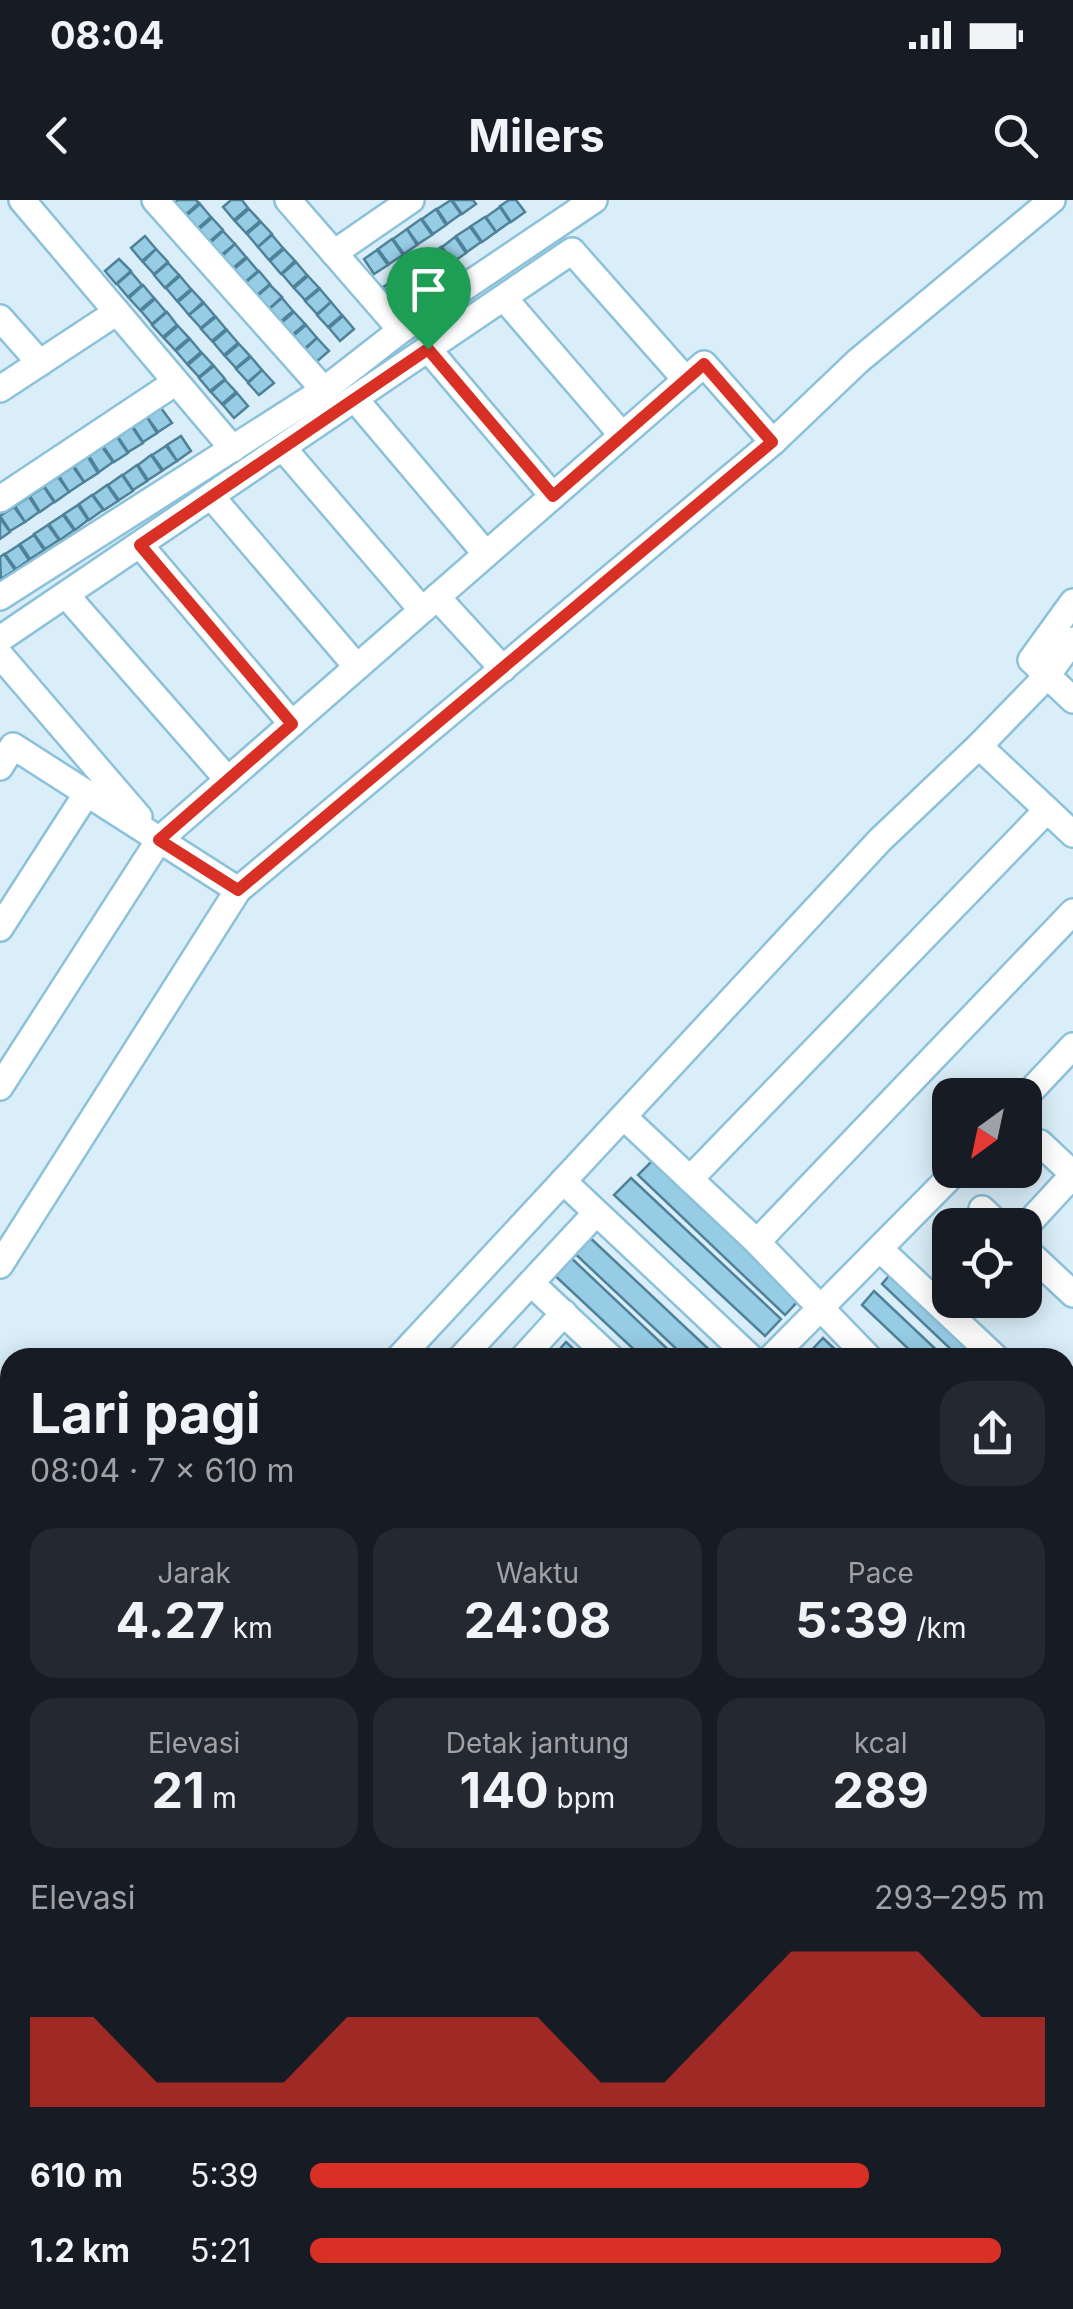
<!DOCTYPE html>
<html lang="id">
<head>
<meta charset="utf-8">
<style>
	body { margin:0; font-family:Inter,sans-serif; background:#242831; color:#f1f3f6; height:100vh; display:flex; flex-direction:column; font-size:38px; white-space:nowrap }
	* { box-sizing:border-box; margin:0 }
	p { font-size:32px; color:#9ea1a6 }
	.icon { flex:none; width:55px; height:55px; fill:none; stroke:currentColor; stroke-width:2; stroke-linecap:round; stroke-linejoin:round }
	.map { position:relative; flex:1; overflow:hidden }
	.side { position:absolute; left:0px; top:1148px; width:1075px; height:962px; display:flex; flex-direction:column; background:#171b24; border-radius:30px 30px 0 0; box-shadow:0 5px 25px #0003 }
	.side>* { flex:none }
	.needle { width:65px; rotate:213deg }
	.fabs { position:absolute; left:932px; top:878px; display:grid; gap:20px }
	.fabs a { display:grid; place-items:center; width:110px; height:110px; border-radius:20px; background:#171b24; box-shadow:0 5px 25px #0003; font-size:50px }
	.pin { position:absolute; display:grid; place-items:center; width:85px; height:85px; color:#fff; margin:-102px -42px; border-radius:50% 50% 50% 0; rotate:-45deg; box-shadow:0 0 10px #0007 }
	.pin .icon { rotate:45deg }
	.round { display:grid; place-items:center; flex:none; width:105px; height:105px; border-radius:30px; background:#242831 }
	.overview { display:flex; align-items:center; justify-content:space-between; height:170px; padding:0 30px }
	h1 { font-size:55px; font-weight:700; line-height:75px }
	.figures { display:grid; grid-template-columns:repeat(3,1fr); gap:15px; height:170px; padding:10px 30px }
	.figures div { display:grid; align-content:center; border-radius:25px; background:#242831; text-align:center }
	.figures b { font-size:50px; font-weight:700 }
	.figures small { font-size:28px; font-weight:400 }
	.figures p { font-size:28px }
	.chart { height:280px; padding:20px 30px }
	.chart p { display:flex; justify-content:space-between }
	.chart svg { width:100%; height:180px; margin-top:10px; fill:#d93025; opacity:.7 }
	ul { padding:0 30px; list-style:none; font-size:32px }
	li { display:grid; grid-template-columns:160px 120px 1fr; align-items:center; height:75px }
	li i { height:25px; border-radius:12px; background:#d93025 }
	.status { display:flex; justify-content:space-between; align-items:center; height:70px; padding:0 50px; background:#171b24; direction:ltr }
	.status svg { height:28px; fill:currentColor }
	header { display:flex; justify-content:space-between; align-items:center; height:130px; padding:0 30px; background:#171b24; font-size:45px; font-weight:700 }
	.map>svg:first-child { display:block }
	.building { fill:#97cce5; stroke:#4f8299; stroke-width:2.5 }
	.lines { fill:none; stroke-linecap:round; stroke-linejoin:round }
	.street-casing { stroke:#8cc1da; stroke-width:30 }
	.street { stroke:#fff; stroke-width:25 }
	.route-casing { stroke:#fff; stroke-width:20 }
	.route { stroke:#d93025; stroke-width:12 }
</style>
</head>
<body>
<div class="status"><b>08:04</b><svg viewBox="0 0 49 12"><path d="M0 12V9h3v3zM5 12V6h3v6zM10 12V3h3v9zM15 12V0h3v12zM26 1h20v11H26zM47 4h2v5h-2z"/></svg></div>
<header><svg class="icon" aria-label="back" viewBox="0 0 24 24"><path d="M15 5l-7 7 7 7"/></svg>Milers<svg class="icon" aria-label="search" viewBox="0 0 24 24"><circle cx="10" cy="10" r="6"/><path d="M15 15l6 6"/></svg></header>
<div class="map">
<svg width="1073" height="2109" viewBox="0 0 1073 2109">
	<rect width="100%" height="100%" fill="#d9eef8"/>
	<g class="building">
		<polygon points="178,0 196,0 199,3 185,15 174,3"/>
		<polygon points="231,0 242,0 248,8 234,20 223,7"/>
		<polygon points="451,0 461,14 447,24 437,9"/>
		<polygon points="452,0 473,0 476,4 462,14"/>
		<polygon points="509,0 516,0 525,12 511,22 500,6"/>
		<polygon points="200,4 211,17 197,29 186,16"/>
		<polygon points="500,7 510,22 496,32 486,17"/>
		<polygon points="249,9 260,21 246,33 235,21"/>
		<polygon points="436,9 446,25 433,34 422,19"/>
		<polygon points="485,17 496,32 482,42 471,26"/>
		<polygon points="212,18 223,30 209,42 198,30"/>
		<polygon points="421,19 432,35 418,44 407,29"/>
		<polygon points="261,22 272,34 258,47 247,34"/>
		<polygon points="470,27 481,42 467,52 456,36"/>
		<polygon points="407,29 417,45 404,54 393,39"/>
		<polygon points="223,31 235,44 220,56 210,43"/>
		<polygon points="272,35 283,48 269,60 258,47"/>
		<polygon points="145,36 156,49 142,61 131,48"/>
		<polygon points="455,37 466,53 453,62 442,47"/>
		<polygon points="392,39 403,55 389,64 378,49"/>
		<polygon points="235,44 246,57 232,69 221,57"/>
		<polygon points="441,47 452,63 438,72 427,57"/>
		<polygon points="156,49 168,62 154,74 143,62"/>
		<polygon points="284,49 295,61 281,74 270,61"/>
		<polygon points="377,50 388,65 374,74 364,59"/>
		<polygon points="426,57 437,73 423,82 413,67"/>
		<polygon points="247,58 258,71 244,83 233,70"/>
		<polygon points="119,59 131,71 116,84 105,71"/>
		<polygon points="296,62 307,75 293,87 282,74"/>
		<polygon points="168,63 179,75 165,88 154,75"/>
		<polygon points="412,67 422,83 409,92 398,77"/>
		<polygon points="259,71 270,84 256,96 245,83"/>
		<polygon points="131,72 142,85 128,97 117,84"/>
		<polygon points="180,76 191,89 177,101 166,88"/>
		<polygon points="308,76 319,88 305,100 294,88"/>
		<polygon points="397,78 408,93 394,102 383,87"/>
		<polygon points="143,85 154,98 140,110 129,98"/>
		<polygon points="270,85 282,97 268,110 256,97"/>
		<polygon points="320,89 331,102 317,114 305,101"/>
		<polygon points="192,90 203,102 189,115 178,102"/>
		<polygon points="282,98 293,111 279,123 268,110"/>
		<polygon points="155,99 166,112 152,124 141,111"/>
		<polygon points="331,102 342,115 328,127 317,115"/>
		<polygon points="204,103 215,116 201,128 189,115"/>
		<polygon points="167,112 177,125 163,137 152,125"/>
		<polygon points="294,112 305,124 291,136 280,124"/>
		<polygon points="343,116 354,129 340,141 329,128"/>
		<polygon points="216,117 226,129 212,141 201,129"/>
		<polygon points="306,125 317,138 303,150 292,137"/>
		<polygon points="178,126 189,138 175,150 164,138"/>
		<polygon points="227,130 238,143 224,155 213,142"/>
		<polygon points="317,138 329,151 315,163 303,151"/>
		<polygon points="190,139 201,152 187,164 176,151"/>
		<polygon points="239,144 250,156 236,168 225,156"/>
		<polygon points="202,153 213,165 199,177 188,165"/>
		<polygon points="251,157 262,170 248,182 236,169"/>
		<polygon points="214,166 225,179 210,191 199,178"/>
		<polygon points="262,170 274,183 259,195 248,183"/>
		<polygon points="225,180 236,192 222,204 211,192"/>
		<polygon points="237,193 248,206 234,218 223,205"/>
		<polygon points="161,208 172,223 158,232 147,217"/>
		<polygon points="147,217 157,233 143,242 133,227"/>
		<polygon points="132,227 143,243 128,252 118,237"/>
		<polygon points="181,236 191,251 177,261 167,245"/>
		<polygon points="117,237 128,253 114,262 103,246"/>
		<polygon points="166,246 177,261 163,270 152,255"/>
		<polygon points="102,247 113,262 99,272 89,256"/>
		<polygon points="151,255 162,271 148,280 138,265"/>
		<polygon points="88,257 98,273 84,282 74,266"/>
		<polygon points="137,265 147,281 133,290 123,275"/>
		<polygon points="73,267 84,282 69,292 59,276"/>
		<polygon points="122,275 133,291 119,300 108,285"/>
		<polygon points="58,277 69,292 55,302 44,286"/>
		<polygon points="107,285 118,301 104,310 93,295"/>
		<polygon points="44,287 54,302 40,312 30,296"/>
		<polygon points="92,295 103,310 89,320 79,304"/>
		<polygon points="29,297 39,312 25,322 15,306"/>
		<polygon points="78,305 88,320 75,330 64,314"/>
		<polygon points="14,307 25,322 10,331 0,316"/>
		<polygon points="63,315 74,330 60,340 49,324"/>
		<polygon points="0,318 10,332 0,339"/>
		<polygon points="48,325 59,340 45,349 34,334"/>
		<polygon points="34,335 44,350 30,359 20,344"/>
		<polygon points="19,345 29,360 16,369 5,354"/>
		<polygon points="4,354 15,370 1,379 0,357"/>
		<polygon points="653,960 799,1100 785,1115 638,975"/>
		<polygon points="631,978 781,1119 765,1136 614,995"/>
		<polygon points="584,1032 718,1158 686,1158 569,1048"/>
		<polygon points="567,1054 677,1158 643,1158 550,1071"/>
		<polygon points="894,1070 988,1158 960,1158 882,1084"/>
		<polygon points="874,1091 945,1158 918,1158 862,1105"/>
		<polygon points="823,1138 844,1158 811,1158 808,1154"/>
		<polygon points="566,1142 582,1157 581,1158 552,1158"/>
		<polygon points="1065,1230 1073,1237 1073,1263 1065,1256"/>
		<polygon points="1065,1270 1073,1278 1073,1293 1068,1298"/>
		<polygon points="1073,1632 1073,1655 1068,1656 1065,1635"/>
		<polygon points="1065,1766 1073,1794 1073,1832 1065,1834"/>
		<polygon points="1073,1844 1073,1872 1066,1846"/>
		<polygon points="1065,1884 1073,1915 1073,2008 1065,1977"/>
		<polygon points="745,2100 764,2100 766,2109 747,2109"/>
		<polygon points="771,2100 790,2100 793,2109 773,2109"/>
		<polygon points="952,2100 970,2100 973,2109 955,2109"/>
		<polygon points="1013,2100 1033,2100 1035,2109 1016,2109"/>
		<polygon points="1043,2100 1063,2100 1066,2109 1045,2109"/>
	</g>
	<g class="lines">
		<defs>
			<g id="street">
				<polyline points="22,0 233,249"/>
				<polyline points="155,0 324,190"/>
				<polyline points="288,0 401,130"/>
				<polyline points="334,53 411,0"/>
				<polyline points="504,98 622,235"/>
				<polyline points="0,118 40,163"/>
				<polyline points="428,149 553,296"/>
				<polyline points="0,189 117,112"/>
				<polyline points="355,199 486,354"/>
				<polyline points="283,248 422,410"/>
				<polyline points="211,296 357,467"/>
				<polyline points="0,299 176,182"/>
				<polyline points="140,345 292,524"/>
				<polyline points="66,395 228,580"/>
				<polyline points="0,397 324,190 401,130 594,0"/>
				<polyline points="437,397 503,469"/>
				<polyline points="1073,402 1031,460 1073,500"/>
				<polyline points="0,439 572,51 686,180"/>
				<polyline points="0,455 139,617"/>
				<polyline points="979,546 1047,476 1073,440"/>
				<polyline points="0,567 13,546 238,690"/>
				<polyline points="0,728 87,593"/>
				<polyline points="0,887 159,640 704,164 773,242"/>
				<polyline points="1025,897 1073,846"/>
				<polyline points="624,917 757,1042 869,1158"/>
				<polyline points="1040,943 1073,974"/>
				<polyline points="690,979 1047,610"/>
				<polyline points="563,981 751,1158"/>
				<polyline points="982,1009 999,1025"/>
				<polyline points="1025,1027 1073,975"/>
				<polyline points="757,1042 1073,712"/>
				<polyline points="1025,1049 1073,1094"/>
				<polyline points="882,1051 996,1158"/>
				<polyline points="0,1065 238,690 773,242 858,161 1052,0"/>
				<polyline points="531,1083 611,1158"/>
				<polyline points="399,1158 880,640 979,546 1073,634"/>
				<polyline points="461,1158 596,1013"/>
				<polyline points="523,1158 564,1113"/>
				<polyline points="771,1158 957,970"/>
				<polyline points="1065,1223 1073,1230"/>
				<polyline points="1065,1345 1073,1336"/>
				<polyline points="0,1378 10,1387"/>
				<polyline points="0,1540 10,1530"/>
				<polyline points="0,1682 10,1690"/>
				<polyline points="1065,1688 1073,1685"/>
				<polyline points="1065,1741 1073,1771"/>
				<polyline points="0,1832 10,1843"/>
				<polyline points="0,1977 10,1987"/>
				<polyline points="0,2042 10,2029"/>
				<polyline points="0,2055 10,2066"/>
				<polyline points="1065,2075 1073,2105"/>
				<polyline points="39,2100 47,2109"/>
				<polyline points="114,2100 122,2109"/>
				<polyline points="701,2100 703,2109"/>
				<polyline points="979,2100 981,2109"/>
				<polyline points="801,2106 827,2100"/>
				<polyline points="340,2109 374,2100"/>
			</g>
		</defs>
		<use href="#street" class="street-casing"/>
		<use href="#street" class="street"/>
	</g>
	<g class="lines">
		<defs>
			<polygon id="route" points="428,149 553,296 704,164 772,242 238,690 159,640 292,524 140,345"/>
		</defs>
		<use href="#route" class="route-casing"/>
		<use href="#route" class="route"/>
	</g>
</svg>
<div class="fabs">
<a><svg class="needle" viewBox="-14 -14 28 28"><path d="M0-13l5 13h-10z" fill="#e53935"/><path d="M0 13l5-13h-10z" fill="#9ea1a6"/></svg></a>
<a><svg class="icon" aria-label="locate" viewBox="0 0 24 24"><circle cx="12" cy="12" r="6"/><path d="M12 2v4M12 18v4M2 12h4M18 12h4"/></svg></a>
</div>
<div class="pin" style="left:428px;top:149px;background:#1e9e55"><svg class="icon" aria-label="arrive" viewBox="0 0 24 24"><path d="M6 21V4h12l-3 4 3 4H6"/></svg></div>
<section class="side">
<div class="overview"><div><h1>Lari pagi</h1><p>08:04 · 7 × 610 m</p></div><a class="round"><svg class="icon" aria-label="share" viewBox="0 0 24 24"><path d="M12 15V3M7 8l5-5 5 5M5 13v7h14v-7"/></svg></a></div>
<div class="figures">
<div><p>Jarak</p><b>4.27<small> km</small></b></div>
<div><p>Waktu</p><b>24:08</b></div>
<div><p>Pace</p><b>5:39<small> /km</small></b></div>
</div>
<div class="figures">
<div><p>Elevasi</p><b>21<small> m</small></b></div>
<div><p>Detak jantung</p><b>140<small> bpm</small></b></div>
<div><p>kcal</p><b>289</b></div>
</div>
<div class="chart"><p><span>Elevasi</span>293–295 m</p>
<svg viewBox="0 0 160 44" preserveAspectRatio="none"><path d="M0 44V22L10 22L20 38L30 38L40 38L50 22L60 22L70 22L80 22L90 38L100 38L110 22L120 6L130 6L140 6L150 22L160 22V44z"/></svg>
</div>
<ul>
<li><b>610 m</b>5:39<i style="width:76%"></i></li>
<li><b>1.2 km</b>5:21<i style="width:94%"></i></li>
</ul>
</section>
</div>
</body>
</html>
